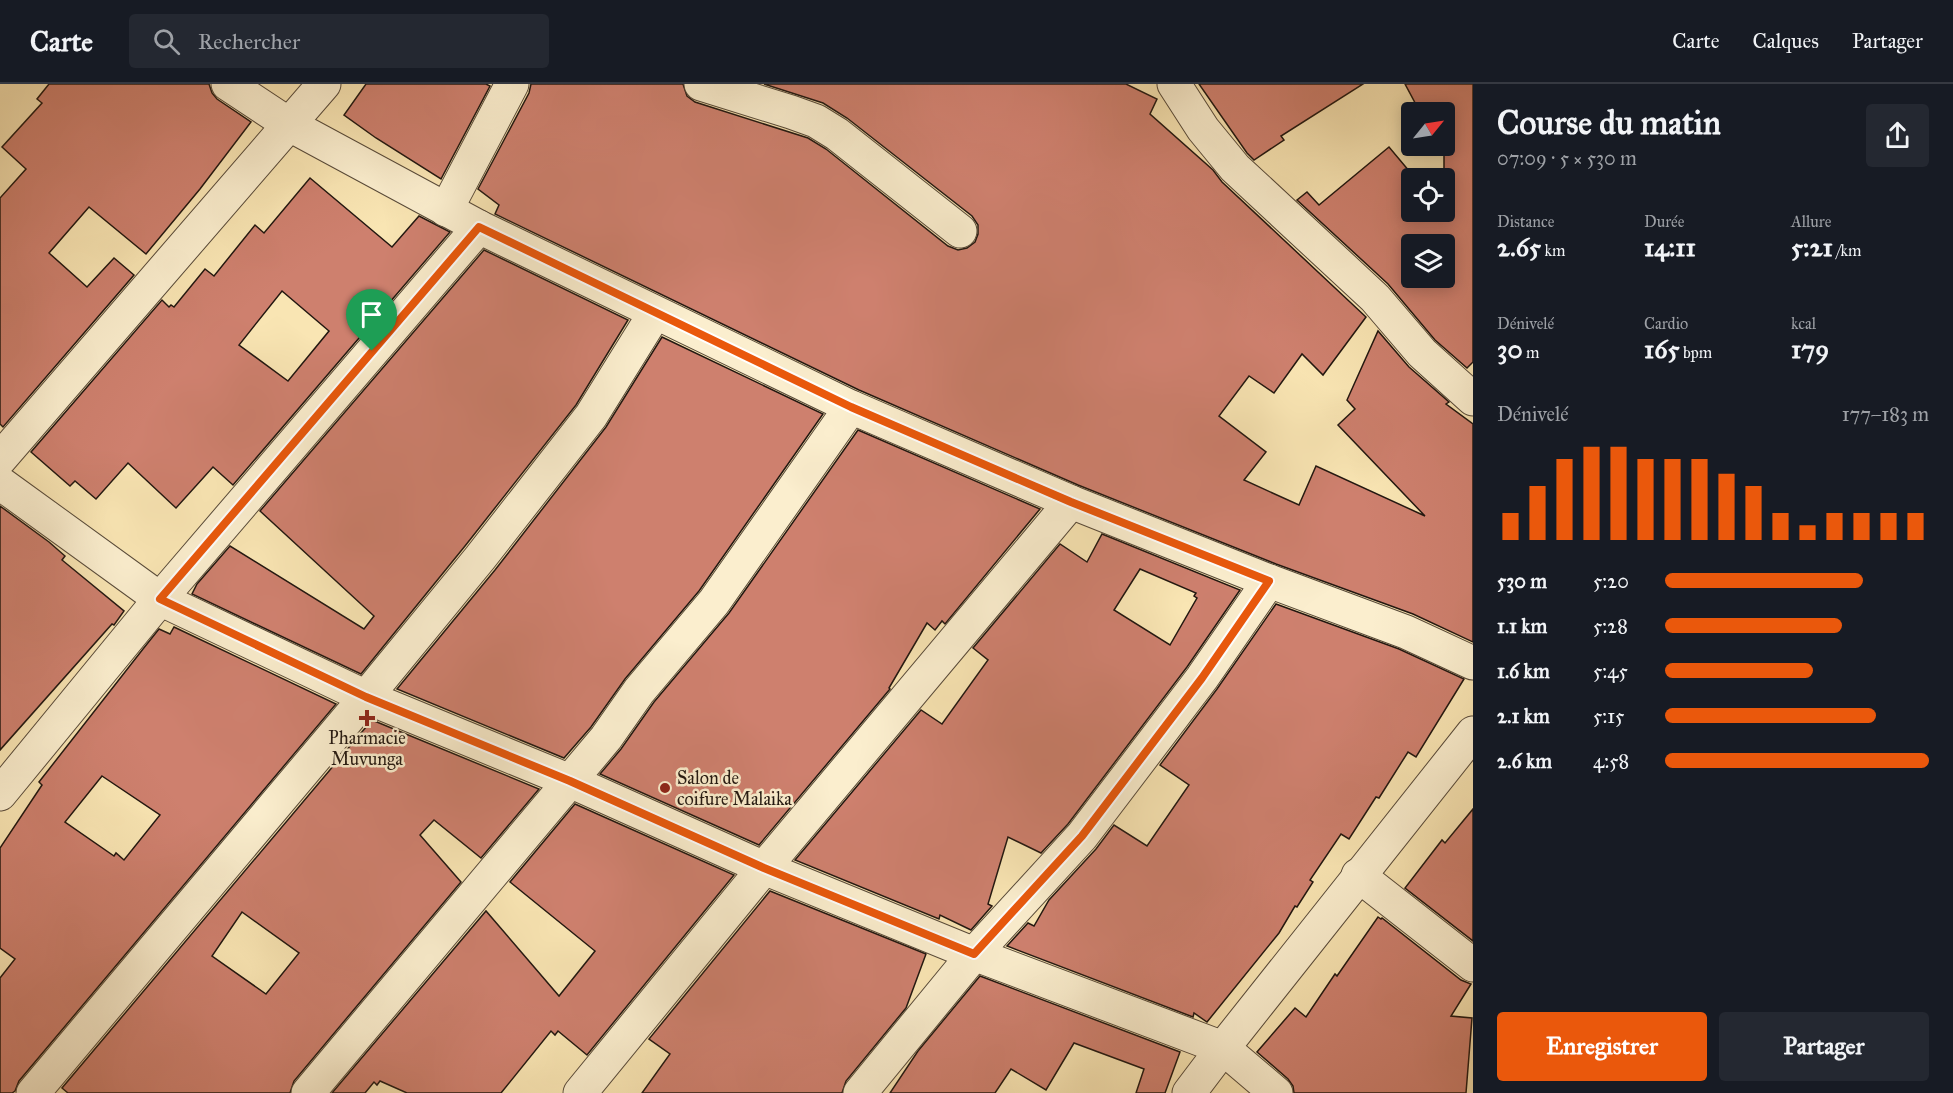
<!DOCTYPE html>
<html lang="fr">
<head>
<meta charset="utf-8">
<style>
	body { margin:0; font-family:"IM FELL Great Primer",serif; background:#242831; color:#f1f3f6; height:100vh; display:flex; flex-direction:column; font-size:22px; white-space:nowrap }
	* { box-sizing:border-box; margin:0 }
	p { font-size:20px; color:#9ea1a6 }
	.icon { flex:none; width:33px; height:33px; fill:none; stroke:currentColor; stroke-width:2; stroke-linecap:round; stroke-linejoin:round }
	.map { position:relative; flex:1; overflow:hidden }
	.side { display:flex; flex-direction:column; background:#171b24; width:480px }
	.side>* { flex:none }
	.needle { width:39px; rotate:60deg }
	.tools { position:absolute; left:1401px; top:18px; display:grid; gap:12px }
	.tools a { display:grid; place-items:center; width:54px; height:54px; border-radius:6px; background:#171b24; box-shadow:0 3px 15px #0003; font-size:30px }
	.pin { position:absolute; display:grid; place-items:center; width:51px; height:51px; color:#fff; margin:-62px -26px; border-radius:50% 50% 50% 0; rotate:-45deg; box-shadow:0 0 6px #0007 }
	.pin .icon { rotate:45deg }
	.round { display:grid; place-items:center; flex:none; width:63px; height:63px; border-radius:6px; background:#242831 }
	.summary { display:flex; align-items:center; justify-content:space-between; height:102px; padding:0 24px }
	h1 { font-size:33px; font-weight:700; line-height:45px }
	.metrics { display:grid; grid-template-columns:repeat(3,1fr); gap:9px; height:102px; padding:6px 24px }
	.metrics div { display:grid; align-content:center }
	.metrics b { font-size:26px; font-weight:700 }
	.metrics small { font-size:16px; font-weight:400 }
	.metrics p { font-size:16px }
	.chart { height:168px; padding:12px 24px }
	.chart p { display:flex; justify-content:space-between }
	.chart svg { width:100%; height:108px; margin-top:6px; stroke:#ea580c; stroke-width:6 }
	.button { display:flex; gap:12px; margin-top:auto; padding:12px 24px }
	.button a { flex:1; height:69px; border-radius:6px; background:#ea580c; color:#fff; font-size:24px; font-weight:700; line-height:69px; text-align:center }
	.button a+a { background:#242831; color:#f1f3f6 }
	ul { padding:0 24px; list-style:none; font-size:20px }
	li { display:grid; grid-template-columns:96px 72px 1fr; align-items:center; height:45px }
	li i { height:15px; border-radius:8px; background:#ea580c }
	header { display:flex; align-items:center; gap:36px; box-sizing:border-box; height:84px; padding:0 30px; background:#171b24; border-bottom:2px solid #363941 }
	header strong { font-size:28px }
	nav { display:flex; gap:33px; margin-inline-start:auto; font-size:21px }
	.search { width:420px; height:54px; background:#242831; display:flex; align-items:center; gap:15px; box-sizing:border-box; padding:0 21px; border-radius:6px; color:#9ea1a6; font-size:22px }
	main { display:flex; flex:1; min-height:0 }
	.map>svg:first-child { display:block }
	.building { fill:#ce806e; stroke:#221710; stroke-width:1.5; fill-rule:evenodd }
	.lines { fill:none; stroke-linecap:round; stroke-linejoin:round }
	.minor-casing { stroke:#584a39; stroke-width:35 }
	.minor { stroke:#fbeece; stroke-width:33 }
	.route-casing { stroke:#fff; stroke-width:12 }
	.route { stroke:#ea580c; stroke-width:8 }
	.poi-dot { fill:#8f2418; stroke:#fbeece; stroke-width:2 }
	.labels { text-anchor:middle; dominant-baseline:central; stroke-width:5; stroke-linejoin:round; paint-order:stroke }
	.poi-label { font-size:18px; fill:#221710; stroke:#fbeece }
</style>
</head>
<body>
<header>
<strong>Carte</strong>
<div class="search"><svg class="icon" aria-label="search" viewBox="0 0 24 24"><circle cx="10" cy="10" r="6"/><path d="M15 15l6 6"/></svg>Rechercher</div>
<nav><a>Carte</a><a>Calques</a><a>Partager</a></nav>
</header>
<main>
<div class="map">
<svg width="1473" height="1009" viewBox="0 0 1473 1009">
	<rect width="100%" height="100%" fill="#f9e5b3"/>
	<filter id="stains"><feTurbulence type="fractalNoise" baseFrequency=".00333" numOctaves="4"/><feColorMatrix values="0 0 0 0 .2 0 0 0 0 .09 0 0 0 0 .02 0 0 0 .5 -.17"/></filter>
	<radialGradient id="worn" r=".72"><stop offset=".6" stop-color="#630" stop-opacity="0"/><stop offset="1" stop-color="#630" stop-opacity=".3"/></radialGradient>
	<g class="building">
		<polygon points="49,0 209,0 212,9 217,15 251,38 200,105 146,170 89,123 49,169 87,203 114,174 134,191 3,343 0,340 0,114 26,85 2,63 42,19 37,15"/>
		<polygon points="366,0 486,0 490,2 441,95 376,54 344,31"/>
		<polygon points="531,0 683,0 687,12 695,18 808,54 826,65 948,162 958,166 967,164 975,158 978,150 978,141 972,132 847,34 823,19 764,0 1126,0 1157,15 1150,30 1213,86 1222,98 1366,233 1323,291 1302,270 1274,309 1249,292 1219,332 1266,368 1244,396 1299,421 1316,382 1425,432 1338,341 1355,325 1347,316 1378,247 1409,283 1449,318 1446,320 1473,340 1473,558 1413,530 1276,480 1078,401 859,306 495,130 499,121 478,105 529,9"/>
		<polygon points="1199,0 1363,0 1281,52 1284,56 1254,76 1247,69"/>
		<path d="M1405,0H1473V278L1467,284L1435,256L1388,200L1297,116L1307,108L1319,121L1389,63L1415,94H1412V128H1442L1444,131V28H1420ZM1412,160H1444V194H1412Z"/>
		<path d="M310,94L392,163L419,132L450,148L233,401L213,383L176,424L128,379L96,415L75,397L70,402L31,368L162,216L169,223L171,221L174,223L205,185L214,192L255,141L264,149ZM282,207L329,247L288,297L239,261Z"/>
		<polygon points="484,166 628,236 576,321 465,462 361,590 192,510 197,500 230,462 364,545 374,532 260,427"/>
		<polygon points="662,253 823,330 699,507 625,595 591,643 564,674 397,605 495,486 606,343"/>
		<polygon points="858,346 1040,425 945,540 942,537 935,546 927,539 889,604 890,605 759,761 600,690 621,665 654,618 729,529"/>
		<polygon points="0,422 49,458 65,472 62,476 124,527 114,541 112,540 0,666"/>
		<path d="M1102,450L1240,506L1187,583L1068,740L1041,769L1008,753L988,820L992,822L971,846L940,831L939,835L795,776L921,626L942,640L988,576L973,564L1060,460L1087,478ZM1140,485L1196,509L1194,512L1197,514L1170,561L1114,526Z"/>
		<polygon points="1276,520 1399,565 1464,595 1416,673 1408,668 1379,714 1376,713 1349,755 1341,750 1310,796 1313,798 1297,823 1295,822 1279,849 1207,938 1194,929 1193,933 1007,862 1028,839 1034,842 1049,816 1096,765 1114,741 1147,762 1189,701 1160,681 1217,605"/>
		<path d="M174,543L336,620L19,997L15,1007L12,1009H0V894L15,875L0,864V764L42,701L39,698L143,565L159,545L170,550ZM102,692L160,731L124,776L116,769L114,772L65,738Z"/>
		<path d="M372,636L539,705L481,774L434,736L420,751L461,798L294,997L290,1009H68L62,1004ZM242,828L299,869L266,910L212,872Z"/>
		<polygon points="575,720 734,791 587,971 558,947 555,951 551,947 501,1009 407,1009 380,997 377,1001 374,998 365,1009 332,1009 486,827 559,912 595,867 510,798"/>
		<polygon points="1473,725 1473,857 1405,804 1442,756 1445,759"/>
		<polygon points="770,807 926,870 906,924 846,997 842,1009 642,1009 670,970 649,955"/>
		<polygon points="1378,833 1381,835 1382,834 1461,896 1471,900 1451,932 1472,934 1466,1009 1294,1009 1293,1002 1288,995 1257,968 1295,924 1306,933 1335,890 1337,892"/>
		<polygon points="980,892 1180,968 1165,1009 1136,1009 1144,985 1074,959 1046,1006 1011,985 995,1009 890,1009 918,967"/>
	</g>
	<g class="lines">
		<defs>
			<g id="minor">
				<polyline points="228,0 290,41 479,143 851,323 1071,418 1269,497 1406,548 1473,579"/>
				<polyline points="701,0 791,28 816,37 837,50 960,147"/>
				<polyline points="1174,0 1203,45 1235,84 1375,214 1422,269 1473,315"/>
				<polyline points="446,126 512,0"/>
				<polyline points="0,375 324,0"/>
				<polyline points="0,399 160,515 366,613 570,697 764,784 974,870 1223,964 1276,1009"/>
				<polyline points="0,710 160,515 479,143"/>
				<polyline points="1358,791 1473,881"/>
				<polyline points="33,1009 366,613 480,474 591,332 655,229"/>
				<polyline points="308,1009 606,654 639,607 714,518 851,323"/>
				<polyline points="580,1009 764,784 1071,418"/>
				<polyline points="860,1009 974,870 1082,752 1202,594 1269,497"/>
				<polyline points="1189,1009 1223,964 1473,649"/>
			</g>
		</defs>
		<use href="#minor" class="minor-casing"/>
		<use href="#minor" class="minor"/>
	</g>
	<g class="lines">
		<defs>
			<polygon id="route" points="479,143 851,323 1071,418 1269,497 1202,594 1082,752 974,870 764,784 570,697 366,613 160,515"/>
		</defs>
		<use href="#route" class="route-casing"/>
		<use href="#route" class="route"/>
	</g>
	<g class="poi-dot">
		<path d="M364 625h6v6h6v6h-6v6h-6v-6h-6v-6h6z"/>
		<circle cx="665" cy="704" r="6"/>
	</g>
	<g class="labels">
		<g class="poi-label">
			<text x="367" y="654">Pharmacie<tspan x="367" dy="21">Muvunga</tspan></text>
			<text x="677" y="694" text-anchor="start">Salon de<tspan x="677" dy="21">coifure Malaika</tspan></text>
		</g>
	</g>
	<rect width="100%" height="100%" filter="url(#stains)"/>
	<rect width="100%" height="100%" fill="url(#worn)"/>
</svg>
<div class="tools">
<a><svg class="needle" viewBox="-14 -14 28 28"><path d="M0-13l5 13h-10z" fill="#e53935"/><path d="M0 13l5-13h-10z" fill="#9ea1a6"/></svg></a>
<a><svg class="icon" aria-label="locate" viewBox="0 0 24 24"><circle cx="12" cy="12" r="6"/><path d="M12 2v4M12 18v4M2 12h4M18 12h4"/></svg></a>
<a><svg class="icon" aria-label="layers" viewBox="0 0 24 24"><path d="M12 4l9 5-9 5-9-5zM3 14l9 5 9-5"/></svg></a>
</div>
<div class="pin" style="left:372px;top:267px;background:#1e9e55"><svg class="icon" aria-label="arrive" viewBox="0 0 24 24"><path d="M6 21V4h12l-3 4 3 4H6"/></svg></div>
</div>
<section class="side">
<div class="summary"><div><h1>Course du matin</h1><p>07:09 · 5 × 530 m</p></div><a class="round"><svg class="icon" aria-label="share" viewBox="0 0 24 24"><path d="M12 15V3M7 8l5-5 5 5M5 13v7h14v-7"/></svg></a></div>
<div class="metrics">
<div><p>Distance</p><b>2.65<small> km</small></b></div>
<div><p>Durée</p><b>14:11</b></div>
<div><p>Allure</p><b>5:21<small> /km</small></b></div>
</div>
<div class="metrics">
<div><p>Dénivelé</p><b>30<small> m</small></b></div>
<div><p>Cardio</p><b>165<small> bpm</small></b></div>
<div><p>kcal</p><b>179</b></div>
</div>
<div class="chart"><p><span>Dénivelé</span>177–183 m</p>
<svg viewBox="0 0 160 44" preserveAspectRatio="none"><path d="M5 44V33M15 44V22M25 44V11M35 44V6M45 44V6M55 44V11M65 44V11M75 44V11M85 44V17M95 44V22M105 44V33M115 44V38M125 44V33M135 44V33M145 44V33M155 44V33"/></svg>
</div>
<ul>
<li><b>530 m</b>5:20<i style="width:75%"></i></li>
<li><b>1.1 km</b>5:28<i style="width:67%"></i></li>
<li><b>1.6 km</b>5:45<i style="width:56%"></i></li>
<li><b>2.1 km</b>5:15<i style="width:80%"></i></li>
<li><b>2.6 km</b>4:58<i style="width:100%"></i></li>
</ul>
<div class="button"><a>Enregistrer</a><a>Partager</a></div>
</section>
</main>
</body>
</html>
